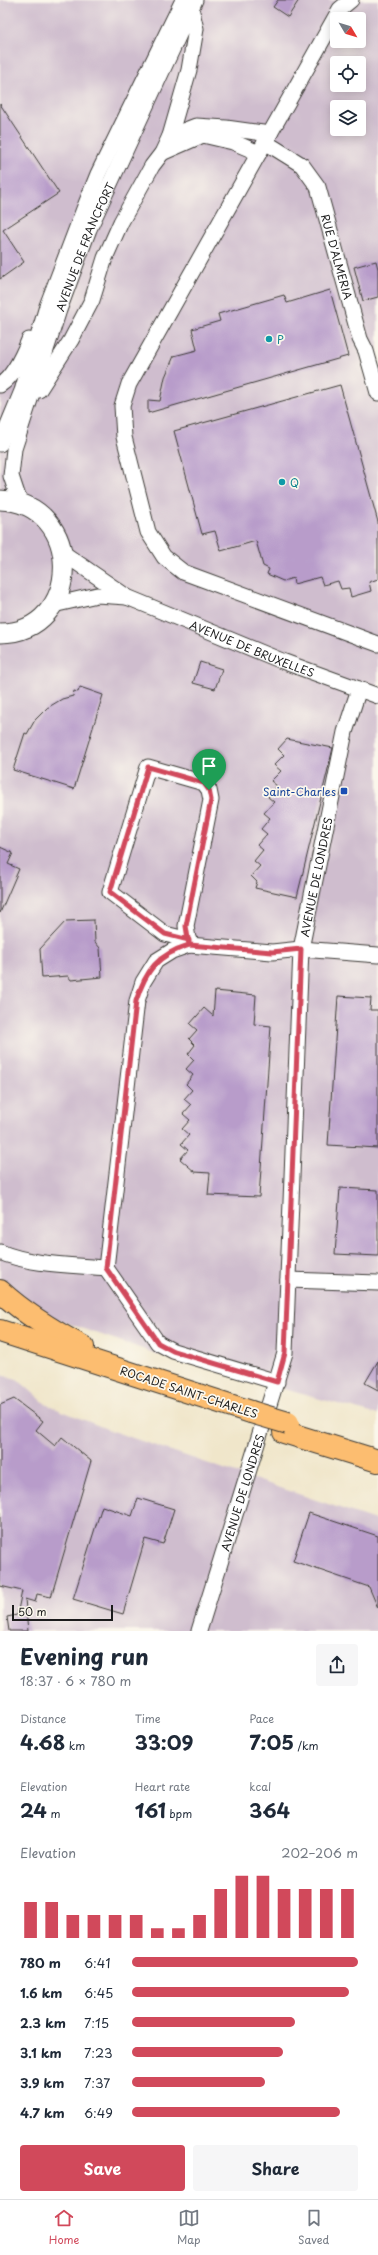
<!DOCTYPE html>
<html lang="en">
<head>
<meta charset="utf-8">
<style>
	body { margin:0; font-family:"Playpen Sans",sans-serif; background:#f6f6f7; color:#1f2937; height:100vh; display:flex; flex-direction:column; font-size:15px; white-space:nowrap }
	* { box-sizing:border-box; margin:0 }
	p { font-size:13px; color:#747a83 }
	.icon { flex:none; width:22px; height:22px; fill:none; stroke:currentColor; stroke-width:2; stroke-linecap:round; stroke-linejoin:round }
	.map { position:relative; height:1631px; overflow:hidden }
	.drawer { display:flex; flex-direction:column; background:#fff; flex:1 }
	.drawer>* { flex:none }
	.needle { width:26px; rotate:128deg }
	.tools { position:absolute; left:330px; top:12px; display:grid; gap:8px }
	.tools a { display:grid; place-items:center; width:36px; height:36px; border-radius:4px; background:#fff; box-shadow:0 2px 10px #0003; font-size:20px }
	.scale { position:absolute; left:12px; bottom:10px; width:101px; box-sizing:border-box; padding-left:4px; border:2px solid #1c1c1c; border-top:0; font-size:11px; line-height:14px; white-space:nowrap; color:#1c1c1c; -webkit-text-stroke:3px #fbf7ec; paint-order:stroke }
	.pin { position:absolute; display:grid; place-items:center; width:34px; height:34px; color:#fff; margin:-41px -17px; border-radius:50% 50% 50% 0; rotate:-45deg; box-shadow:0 0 4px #0007 }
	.pin .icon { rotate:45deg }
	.round { display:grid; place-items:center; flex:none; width:42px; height:42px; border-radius:4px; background:#f6f6f7 }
	.headline { display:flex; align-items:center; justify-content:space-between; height:68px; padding:0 20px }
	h1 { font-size:22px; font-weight:700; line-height:30px }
	.stats { display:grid; grid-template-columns:repeat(3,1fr); gap:6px; height:68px; padding:4px 20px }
	.stats div { display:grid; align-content:center }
	.stats b { font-size:20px; font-weight:700 }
	.stats small { font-size:11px; font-weight:400 }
	.stats p { font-size:11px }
	.chart { height:112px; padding:8px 20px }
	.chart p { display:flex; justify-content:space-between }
	.chart svg { width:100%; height:72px; margin-top:4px; stroke:#d1495b; stroke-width:6 }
	.cta { display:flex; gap:8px; margin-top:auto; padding:8px 20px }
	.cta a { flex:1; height:46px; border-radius:4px; background:#d1495b; color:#fff; font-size:16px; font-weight:700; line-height:46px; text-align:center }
	.cta a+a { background:#f6f6f7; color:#1f2937 }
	ul { padding:0 20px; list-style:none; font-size:13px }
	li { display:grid; grid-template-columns:64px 48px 1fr; align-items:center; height:30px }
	li i { height:10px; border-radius:5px; background:#d1495b }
	.menu { display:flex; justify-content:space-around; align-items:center; height:56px; border-top:1px solid #e0e1e3; background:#fff; font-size:11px; color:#747a83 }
	.menu a { display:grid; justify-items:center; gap:2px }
	.menu .selected { color:#d1495b }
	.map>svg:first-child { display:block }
	.industrial { fill:#cfbdce; fill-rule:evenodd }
	.building { fill:#b89cca }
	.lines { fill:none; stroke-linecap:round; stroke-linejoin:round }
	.minor-casing { stroke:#3c3a36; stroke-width:17 }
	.tertiary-casing { stroke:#3c3a36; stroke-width:21 }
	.primary-casing { stroke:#3c3a36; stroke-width:24 }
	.minor { stroke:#fff; stroke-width:15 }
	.tertiary { stroke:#fff; stroke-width:19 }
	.primary { stroke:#fcbd6f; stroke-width:22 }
	.primary-bridge-casing { stroke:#3c3a36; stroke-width:24; stroke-linecap:butt }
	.primary-bridge { stroke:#fcbd6f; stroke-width:22 }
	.route-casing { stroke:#fff; stroke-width:8 }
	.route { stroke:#d1495b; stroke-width:5 }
	.culture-dot { fill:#0f9aa8; stroke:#fbf7ec; stroke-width:1.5 }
	.transit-dot { fill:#1a4fb4; stroke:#fbf7ec; stroke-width:1.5 }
	.labels { text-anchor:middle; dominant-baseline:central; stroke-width:3.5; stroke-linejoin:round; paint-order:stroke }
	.street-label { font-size:11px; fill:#1c1c1c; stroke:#fbf7ec }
	.culture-label { font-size:11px; fill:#0d838f; stroke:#fbf7ec; text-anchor:start }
	.transit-label { font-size:11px; fill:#164399; stroke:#fbf7ec; text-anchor:end }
</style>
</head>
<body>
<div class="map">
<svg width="378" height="1631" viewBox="0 0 378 1631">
	<rect width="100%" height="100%" fill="#fbf7ec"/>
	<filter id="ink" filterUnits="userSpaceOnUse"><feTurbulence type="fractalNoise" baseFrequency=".025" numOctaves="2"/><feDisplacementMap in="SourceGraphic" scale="8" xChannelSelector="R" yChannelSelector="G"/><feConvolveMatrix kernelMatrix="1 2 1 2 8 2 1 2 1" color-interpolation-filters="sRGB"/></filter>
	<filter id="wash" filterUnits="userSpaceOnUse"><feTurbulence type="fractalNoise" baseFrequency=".012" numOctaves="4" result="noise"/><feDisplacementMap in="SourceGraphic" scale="16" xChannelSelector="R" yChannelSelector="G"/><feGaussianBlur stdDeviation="0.9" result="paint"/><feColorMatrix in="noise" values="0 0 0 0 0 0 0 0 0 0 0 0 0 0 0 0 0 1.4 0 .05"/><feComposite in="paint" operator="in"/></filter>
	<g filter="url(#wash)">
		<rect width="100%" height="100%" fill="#f0e6ca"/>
		<g class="industrial">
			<path d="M0,0H378V1415L157,1354L0,1300ZM337,19H359V41H337ZM337,63H359V85H337ZM337,107H359V129H337Z"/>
			<polygon points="0,1375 17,1379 47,1405 112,1431 378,1521 378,1631 0,1631"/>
		</g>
		<g id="blocks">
			<g class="building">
				<polygon points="278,0 299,0 288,17 273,7"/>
				<polygon points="0,104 59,193 3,230 24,262 0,279"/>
				<polygon points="376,261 378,269 378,297 363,301 354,267"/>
				<polygon points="330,290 348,356 148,413 148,400 160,401 165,377 174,356 197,350 192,329 220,321 218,314 284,295 287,303"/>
				<polygon points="340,385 378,522 378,579 369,582 371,591 351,597 349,588 341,589 338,581 323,585 320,577 294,584 293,578 283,581 267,574 269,569 263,566 256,541 221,551 215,531 202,534 174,431"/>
				<polygon points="200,662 222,669 215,689 193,683"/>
				<polygon points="80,687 103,695 74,789 13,770 25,733 27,734 35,720 47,708 62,699 73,696 74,691 78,692"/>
				<polygon points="287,739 333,748 297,897 255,888 257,882 251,876 260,866 254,861 263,850 257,845 267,834 261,829 270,818 264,813 274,802 268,797 277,786 271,781 281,771 274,765 284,755 278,749"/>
				<polygon points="0,847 13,853 8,864 19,869 0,913"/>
				<polygon points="94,920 95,942 100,948 102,977 71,980 68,976 42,978 40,949 66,921"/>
				<polygon points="215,991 256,995 254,1024 271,1026 259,1197 208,1195 210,1173 195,1172 180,1159 188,1150 181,1144 189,1135 182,1129 190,1120 183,1114 191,1105 184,1099 192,1090 186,1084 193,1075 186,1069 194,1060 188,1054 195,1045 189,1039 197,1030 190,1024 204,1008 213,1016"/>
				<polygon points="338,996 371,998 370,1010 378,1010 378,1148 328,1145"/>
				<polygon points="340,1188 378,1190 378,1256 335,1254"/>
				<polygon points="378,1361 378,1390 365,1383"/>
				<polygon points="14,1399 43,1421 36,1430 55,1446 62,1437 91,1461 51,1597 37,1594 35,1602 25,1599 28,1631 9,1631 7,1617 17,1615 22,1591 0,1586 0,1405"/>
				<polygon points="138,1498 174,1509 163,1544 145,1539 123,1614 73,1599 102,1506 132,1516"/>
				<polygon points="309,1513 378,1536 378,1608 369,1587 293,1561"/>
			</g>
		</g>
	</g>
	<g filter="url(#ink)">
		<use href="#blocks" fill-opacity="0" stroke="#3c3a36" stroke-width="1"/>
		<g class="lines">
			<defs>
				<g id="minor">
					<polyline points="351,0 340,9 129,384 122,406 124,437 148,532 164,557 183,572 378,644"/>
					<polyline points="170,136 196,126 226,128 270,134"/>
					<path id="s1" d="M265,142L302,165L318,187L360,339L366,351L378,393"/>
					<polyline points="162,153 203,135 233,142 259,153"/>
					<path d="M0,385C14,376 23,355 29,340"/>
					<polyline points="39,390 71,340 92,300 105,258 121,222 152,166 162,153 170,136 189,70 196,29 191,8"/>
					<polyline points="0,444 22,391 47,306 84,209 98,174 183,0"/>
					<path id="s2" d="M20,503L11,476L14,449L59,310L89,229L195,0"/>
					<path id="s3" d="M63,553L127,597L282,661L378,696"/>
					<polyline points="53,605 97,595 127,597"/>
					<polyline points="189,940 165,934 110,892 148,767 204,783 209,790 211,800 186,926 189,945"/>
					<path d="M0,1252C30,1265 73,1265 106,1268"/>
					<polyline points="288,1280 378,1283"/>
					<polyline points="277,1382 173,1351 158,1343 106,1268 137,1001 143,982 156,961 172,951 189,945 272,952 301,949 378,955"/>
					<path id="s4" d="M199,1631L285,1353L301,949L345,732L359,689"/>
				</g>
				<path id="tertiary" d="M0,500C86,503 83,633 0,633"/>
				<g id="primary">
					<path d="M0,1291C25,1314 53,1331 83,1347"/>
					<polyline points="0,1331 251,1412"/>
					<polyline points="284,1432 378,1461"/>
				</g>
			</defs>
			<use href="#minor" class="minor-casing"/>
			<use href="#tertiary" class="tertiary-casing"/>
			<use href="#primary" class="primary-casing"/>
			<use href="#minor" class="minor"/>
			<use href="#tertiary" class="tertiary"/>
			<use href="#primary" class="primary"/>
			<defs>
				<polyline id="primary-bridge" points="251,1412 288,1423"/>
			</defs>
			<use href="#primary-bridge" class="primary-bridge-casing"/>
			<use href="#primary-bridge" class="primary-bridge"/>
		</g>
	</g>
	<g class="lines" filter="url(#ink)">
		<defs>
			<path id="route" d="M209,790L211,800L186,926L189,945C157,955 146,970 136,1001L106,1268L158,1343L173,1351L277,1382L285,1353L301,949L272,952L189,945V940L165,934L110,892L148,767L204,783L209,790"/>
		</defs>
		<use href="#route" class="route-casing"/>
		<use href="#route" class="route"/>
	</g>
	<g class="culture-dot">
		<circle cx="269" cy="339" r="4"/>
		<circle cx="282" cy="482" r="4"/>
	</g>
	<rect class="transit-dot" x="340" y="787" width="8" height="8" rx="2"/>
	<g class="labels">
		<g class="street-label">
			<text stroke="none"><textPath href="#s2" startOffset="270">AVENUE DE FRANCFORT</textPath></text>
			<text stroke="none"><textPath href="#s1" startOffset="143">RUE D'ALMERIA</textPath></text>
			<text stroke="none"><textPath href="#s3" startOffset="213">AVENUE DE BRUXELLES</textPath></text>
			<text stroke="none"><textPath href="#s4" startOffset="769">AVENUE DE LONDRES</textPath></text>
			<text transform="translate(189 1392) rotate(18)">ROCADE SAINT-CHARLES</text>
			<text stroke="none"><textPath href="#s4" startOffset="145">AVENUE DE LONDRES</textPath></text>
		</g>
		<g class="culture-label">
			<text x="277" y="339">P</text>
			<text x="290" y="482">Q</text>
		</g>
		<g class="transit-label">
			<text x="336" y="791">Saint-Charles</text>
		</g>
	</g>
</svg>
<div class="tools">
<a><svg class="needle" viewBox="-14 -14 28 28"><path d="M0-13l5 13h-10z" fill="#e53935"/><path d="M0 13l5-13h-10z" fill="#747a83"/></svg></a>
<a><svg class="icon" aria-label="locate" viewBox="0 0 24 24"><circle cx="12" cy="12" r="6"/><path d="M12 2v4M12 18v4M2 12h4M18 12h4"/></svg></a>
<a><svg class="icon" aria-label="layers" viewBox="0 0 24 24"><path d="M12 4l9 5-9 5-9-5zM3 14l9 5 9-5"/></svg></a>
</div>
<div class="scale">50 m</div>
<div class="pin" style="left:209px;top:790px;background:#1e9e55"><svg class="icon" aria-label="arrive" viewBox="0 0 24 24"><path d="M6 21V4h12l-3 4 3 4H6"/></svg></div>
</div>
<section class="drawer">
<div class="headline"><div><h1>Evening run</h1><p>18:37 · 6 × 780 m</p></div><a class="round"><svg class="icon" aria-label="share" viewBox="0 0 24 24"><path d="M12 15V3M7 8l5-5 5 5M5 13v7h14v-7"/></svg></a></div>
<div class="stats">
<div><p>Distance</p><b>4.68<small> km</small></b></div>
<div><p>Time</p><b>33:09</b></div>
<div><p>Pace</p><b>7:05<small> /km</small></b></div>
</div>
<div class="stats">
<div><p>Elevation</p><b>24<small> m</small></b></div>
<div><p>Heart rate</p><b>161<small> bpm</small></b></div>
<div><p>kcal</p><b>364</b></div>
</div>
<div class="chart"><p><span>Elevation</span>202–206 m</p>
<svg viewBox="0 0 160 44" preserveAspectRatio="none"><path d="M5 44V22M15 44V22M25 44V30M35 44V30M45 44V30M55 44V30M65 44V38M75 44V38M85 44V30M95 44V14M105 44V6M115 44V6M125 44V14M135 44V14M145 44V14M155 44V14"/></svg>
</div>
<ul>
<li><b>780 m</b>6:41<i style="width:100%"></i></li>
<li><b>1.6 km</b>6:45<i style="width:96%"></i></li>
<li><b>2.3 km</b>7:15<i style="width:72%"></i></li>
<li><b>3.1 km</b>7:23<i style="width:67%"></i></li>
<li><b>3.9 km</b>7:37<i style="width:59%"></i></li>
<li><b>4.7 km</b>6:49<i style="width:92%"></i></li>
</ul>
<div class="cta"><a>Save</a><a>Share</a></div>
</section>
<nav class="menu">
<a class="selected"><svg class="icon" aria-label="home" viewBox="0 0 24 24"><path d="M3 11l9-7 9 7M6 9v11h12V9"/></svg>Home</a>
<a><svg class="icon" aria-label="map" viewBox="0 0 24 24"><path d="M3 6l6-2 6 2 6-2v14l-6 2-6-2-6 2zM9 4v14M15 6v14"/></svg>Map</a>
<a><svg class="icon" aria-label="saved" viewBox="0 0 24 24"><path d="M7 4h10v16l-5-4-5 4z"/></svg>Saved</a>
</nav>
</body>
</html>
